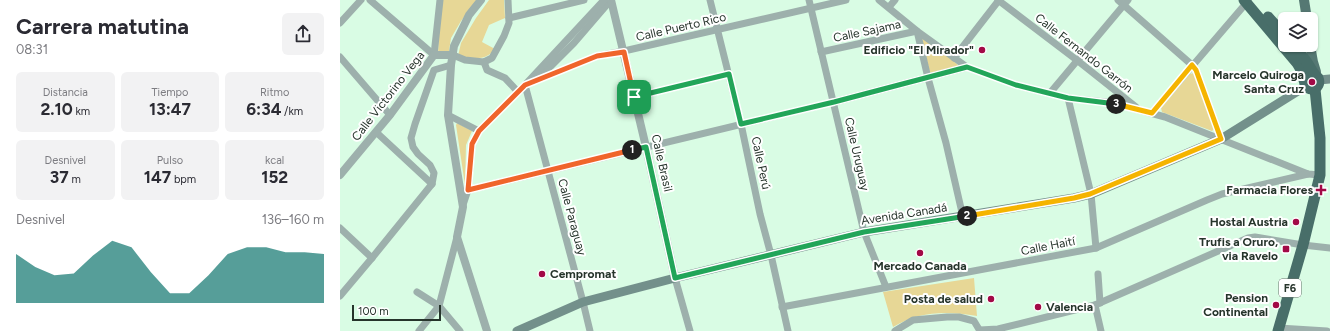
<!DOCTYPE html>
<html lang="es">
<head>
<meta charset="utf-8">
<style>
	body { margin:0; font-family:Figtree,sans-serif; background:#f2f2f3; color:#2b2b33; height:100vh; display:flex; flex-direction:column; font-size:15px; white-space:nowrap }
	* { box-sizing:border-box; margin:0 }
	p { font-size:13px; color:#7c7c81 }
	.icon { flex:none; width:22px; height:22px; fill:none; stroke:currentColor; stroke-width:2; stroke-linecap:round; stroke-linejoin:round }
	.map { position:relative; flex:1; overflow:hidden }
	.panel { display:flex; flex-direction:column; background:#fff; width:340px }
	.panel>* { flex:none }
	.buttons { position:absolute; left:938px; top:12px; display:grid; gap:8px }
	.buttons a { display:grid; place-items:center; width:40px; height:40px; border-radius:6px; background:#fff; box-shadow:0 1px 3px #0004; font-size:20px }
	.scale { position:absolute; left:12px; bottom:10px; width:89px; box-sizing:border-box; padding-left:4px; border:2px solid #26342b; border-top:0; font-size:11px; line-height:14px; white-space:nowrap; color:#26342b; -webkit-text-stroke:3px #fff; paint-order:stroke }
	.pin { position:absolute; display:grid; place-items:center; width:34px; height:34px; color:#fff; margin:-17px; border-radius:8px; box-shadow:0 2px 6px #0006 }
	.km { position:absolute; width:20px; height:20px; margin:-10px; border-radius:50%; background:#222; color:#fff; font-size:11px; line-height:20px; text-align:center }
	.round { display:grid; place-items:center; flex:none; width:42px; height:42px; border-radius:6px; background:#f2f2f3 }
	.overview { display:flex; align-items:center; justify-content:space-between; height:68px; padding:0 16px }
	h1 { font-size:22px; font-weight:700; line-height:30px }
	.stats { display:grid; grid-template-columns:repeat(3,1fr); gap:6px; height:68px; padding:4px 16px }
	.stats div { display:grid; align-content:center; border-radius:6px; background:#f2f2f3; text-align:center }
	.stats b { font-size:17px; font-weight:700 }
	.stats small { font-size:11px; font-weight:400 }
	.stats p { font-size:11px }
	.chart { height:112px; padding:8px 16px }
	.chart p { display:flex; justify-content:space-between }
	.chart svg { width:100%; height:72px; margin-top:4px; fill:#0f766e; opacity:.7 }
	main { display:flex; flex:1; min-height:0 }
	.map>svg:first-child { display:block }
	.green { fill:#e7d796 }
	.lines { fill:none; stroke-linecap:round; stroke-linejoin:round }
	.minor { stroke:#9db0ac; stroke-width:7 }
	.tertiary { stroke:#9db0ac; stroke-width:8 }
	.secondary { stroke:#73908b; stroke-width:9 }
	.primary { stroke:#557873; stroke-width:10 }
	.trunk { stroke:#486e69; stroke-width:11 }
	.split-1-casing { stroke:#fff; stroke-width:8 }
	.split-2-casing { stroke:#fff; stroke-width:8 }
	.split-3-casing { stroke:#fff; stroke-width:8 }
	.split-4-casing { stroke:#fff; stroke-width:8 }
	.split-1 { stroke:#f0652b; stroke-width:5 }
	.split-2 { stroke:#22a559; stroke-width:5 }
	.split-3 { stroke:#f5b400; stroke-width:5 }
	.split-4 { stroke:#22a559; stroke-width:5 }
	.poi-dot { fill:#a20946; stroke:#fff; stroke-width:1.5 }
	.labels { text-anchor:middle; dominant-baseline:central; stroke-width:4; stroke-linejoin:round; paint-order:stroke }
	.shield { fill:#fff; stroke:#67716b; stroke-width:1 }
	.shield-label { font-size:11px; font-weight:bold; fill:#26342b }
	.street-label { font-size:12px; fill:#26342b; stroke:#fff }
	.poi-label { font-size:12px; font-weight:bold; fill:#26342b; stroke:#fff; text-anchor:end }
</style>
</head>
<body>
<main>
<section class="panel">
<div class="overview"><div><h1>Carrera matutina</h1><p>08:31</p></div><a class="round"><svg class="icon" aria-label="share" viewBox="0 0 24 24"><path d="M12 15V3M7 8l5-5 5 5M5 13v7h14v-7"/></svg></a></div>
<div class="stats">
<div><p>Distancia</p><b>2.10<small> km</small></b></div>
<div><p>Tiempo</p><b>13:47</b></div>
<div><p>Ritmo</p><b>6:34<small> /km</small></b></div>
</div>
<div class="stats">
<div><p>Desnivel</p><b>37<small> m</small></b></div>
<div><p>Pulso</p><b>147<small> bpm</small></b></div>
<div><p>kcal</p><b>152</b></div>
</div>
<div class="chart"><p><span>Desnivel</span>136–160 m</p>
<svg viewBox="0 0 160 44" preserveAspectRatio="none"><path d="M0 44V14L10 22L20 27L30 26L40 15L50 6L60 10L70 25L80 38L90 38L100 27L110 14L120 10L130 10L140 13L150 13L160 14V44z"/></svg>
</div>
</section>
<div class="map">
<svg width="990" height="331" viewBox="0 0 990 331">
	<rect width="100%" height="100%" fill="#d9fce4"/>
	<g class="green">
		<polygon points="100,0 137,0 121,21 111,38 109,51 98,56"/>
		<path d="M149,0H164L165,18L149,25L142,42L155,49C145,62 133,58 118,56L121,43L136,18Z"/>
		<polygon points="585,37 618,65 616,68 590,73 582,39"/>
		<polygon points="854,73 874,129 872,131 822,112 821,108 850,74"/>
		<polygon points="117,123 132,131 126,145 125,185 116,125"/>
		<path d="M634,278L637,316C606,311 580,311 553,327L543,292Z"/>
	</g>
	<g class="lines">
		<g class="minor">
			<polyline points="30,0 94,55"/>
			<polyline points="370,0 401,124 420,214 431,255 448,331"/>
			<polyline points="469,0 524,232 546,287"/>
			<polyline points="539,0 577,31 627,67 676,85 728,98 774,103 825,117 968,174 980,175"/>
			<polyline points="658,0 738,61 796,107"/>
			<polyline points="778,0 852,65 856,70 881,139"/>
			<polyline points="549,7 555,0"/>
			<polyline points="169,18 244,0"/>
			<polyline points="0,23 21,0"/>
			<polyline points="481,52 577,31 588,78 606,143 623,217"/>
			<polyline points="94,55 100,0"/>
			<polyline points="113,55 125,60 144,62 152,58 164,36 169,23 168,0"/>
			<polyline points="0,57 50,115"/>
			<polyline points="614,58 659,0"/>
			<polyline points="144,62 147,70 165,78 178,92"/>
			<polyline points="197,77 204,73 234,43 271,0"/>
			<polyline points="185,85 257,56 284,51 506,0"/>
			<polyline points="185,85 243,302 250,331"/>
			<polyline points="710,93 788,0"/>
			<polyline points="294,97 389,74"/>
			<polyline points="728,98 751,194 756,248"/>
			<polyline points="812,113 908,1"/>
			<polyline points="108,115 139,131"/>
			<polyline points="36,132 92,184"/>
			<polyline points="128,190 494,102 627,67"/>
			<polyline points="123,205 128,190 132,144 139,131 185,85 264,0"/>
			<polyline points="0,228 32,258"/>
			<polyline points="758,274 760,303"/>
			<polyline points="335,278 350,331"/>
			<polyline points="77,292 99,306 120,331"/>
			<polyline points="0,296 32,258 92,184 94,173 90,165 78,154 73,147 71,138 75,124 94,70 111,65"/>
			<polyline points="755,305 761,331"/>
			<polyline points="442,307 756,248 867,200 882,194 968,174"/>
			<polyline points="939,328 987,331"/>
			<polyline points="640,330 658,329 755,305 908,238 915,237 963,245 990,248"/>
			<polyline points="79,331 99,306 117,237"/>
			<polyline points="555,331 573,320 607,317 619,317 634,321 640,331"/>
		</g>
		<g class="tertiary">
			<polyline points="141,0 129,15 114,46 111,65 108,115 123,207 117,237 147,331"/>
			<polyline points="271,0 306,147 335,278"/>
			<polyline points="0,175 50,115 94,55 113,55"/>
		</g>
		<g class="secondary">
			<polyline points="979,80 990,79"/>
			<polyline points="177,331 243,302 335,278 524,232 734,198 751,194 881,139 966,86"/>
		</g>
		<g class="primary">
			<polyline points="964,0 967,19"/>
			<polyline points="970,45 973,62 976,72"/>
		</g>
		<g class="trunk">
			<path d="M904,0L957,63C959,66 961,69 962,73C965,80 963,88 972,89C978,88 980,83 978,78L974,74L968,75L964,80"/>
			<polyline points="928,17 945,36"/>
			<polyline points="953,45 966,61 974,74"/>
			<polyline points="938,331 963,245 980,175 980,138 975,89"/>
		</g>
	</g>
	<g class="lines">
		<defs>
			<polyline id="split-1" points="292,150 128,190 132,144 139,131 185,85 257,56 284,52 294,97"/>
			<polyline id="split-2" points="292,150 306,147 335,278 524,232 627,216"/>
			<polyline id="split-3" points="627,216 734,198 750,194 881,139 856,70 852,65 812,113 776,104"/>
			<polyline id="split-4" points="294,97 389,74 401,124 494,102 627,67 676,85 728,98 776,104"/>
		</defs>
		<use href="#split-1" class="split-1-casing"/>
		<use href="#split-2" class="split-2-casing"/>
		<use href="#split-3" class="split-3-casing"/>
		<use href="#split-4" class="split-4-casing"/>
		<use href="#split-1" class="split-1"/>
		<use href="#split-2" class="split-2"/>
		<use href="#split-3" class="split-3"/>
		<use href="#split-4" class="split-4"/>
	</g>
	<g class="poi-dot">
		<circle cx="642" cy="50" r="4"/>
		<circle cx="972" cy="82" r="4"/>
		<path d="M979 184h4v4h4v4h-4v4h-4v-4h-4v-4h4z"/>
		<circle cx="956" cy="222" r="4"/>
		<rect x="942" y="245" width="8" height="8" rx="2"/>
		<circle cx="580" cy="253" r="4"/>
		<circle cx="202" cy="274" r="4"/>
		<circle cx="651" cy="299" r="4"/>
		<circle cx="936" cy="305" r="4"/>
		<circle cx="698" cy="307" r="4"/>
	</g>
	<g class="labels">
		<rect class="shield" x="939" y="279" width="22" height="18" rx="3"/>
		<g class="shield-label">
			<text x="950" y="288">F6</text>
		</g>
		<g class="street-label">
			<text transform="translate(341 27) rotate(-13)">Calle Puerto Rico</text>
			<text transform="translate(527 31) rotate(-12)">Calle Sajama</text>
			<text transform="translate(744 53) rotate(38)">Calle Fernando Garrón</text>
			<text transform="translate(48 96) rotate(-52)">Calle Victorino Vega</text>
			<text transform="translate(517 154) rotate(77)">Calle Uruguay</text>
			<text transform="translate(322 163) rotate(77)">Calle Brasil</text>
			<text transform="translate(421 163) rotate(78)">Calle Perú</text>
			<text transform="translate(564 214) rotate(-9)">Avenida Canadá</text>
			<text transform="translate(232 217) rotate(75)">Calle Paraguay</text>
			<text transform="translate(708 246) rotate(-11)">Calle Haití</text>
		</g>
		<g class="poi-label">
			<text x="634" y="50">Edificio "El Mirador"</text>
			<text x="964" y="75">Marcelo Quiroga<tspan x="964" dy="14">Santa Cruz</tspan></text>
			<text x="973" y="190">Farmacia Flores</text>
			<text x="948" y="222">Hostal Austria</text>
			<text x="938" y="242">Trufis a Oruro,<tspan x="938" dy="14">via Ravelo</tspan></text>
			<text x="580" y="266" text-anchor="middle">Mercado Canada</text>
			<text x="210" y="274" text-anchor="start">Cempromat</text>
			<text x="928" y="298">Pension<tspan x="928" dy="14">Continental</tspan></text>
			<text x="643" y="299">Posta de salud</text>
			<text x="706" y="307" text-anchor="start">Valencia</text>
		</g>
	</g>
</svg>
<div class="buttons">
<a><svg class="icon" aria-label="layers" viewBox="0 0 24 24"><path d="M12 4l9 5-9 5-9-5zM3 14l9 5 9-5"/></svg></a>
</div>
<div class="scale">100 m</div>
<div class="pin" style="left:294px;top:97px;background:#1e9e55"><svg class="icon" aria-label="arrive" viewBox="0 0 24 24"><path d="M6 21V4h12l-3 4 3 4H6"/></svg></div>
<b class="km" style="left:292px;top:150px">1</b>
<b class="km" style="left:627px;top:216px">2</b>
<b class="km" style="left:776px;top:104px">3</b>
</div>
</main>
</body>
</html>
